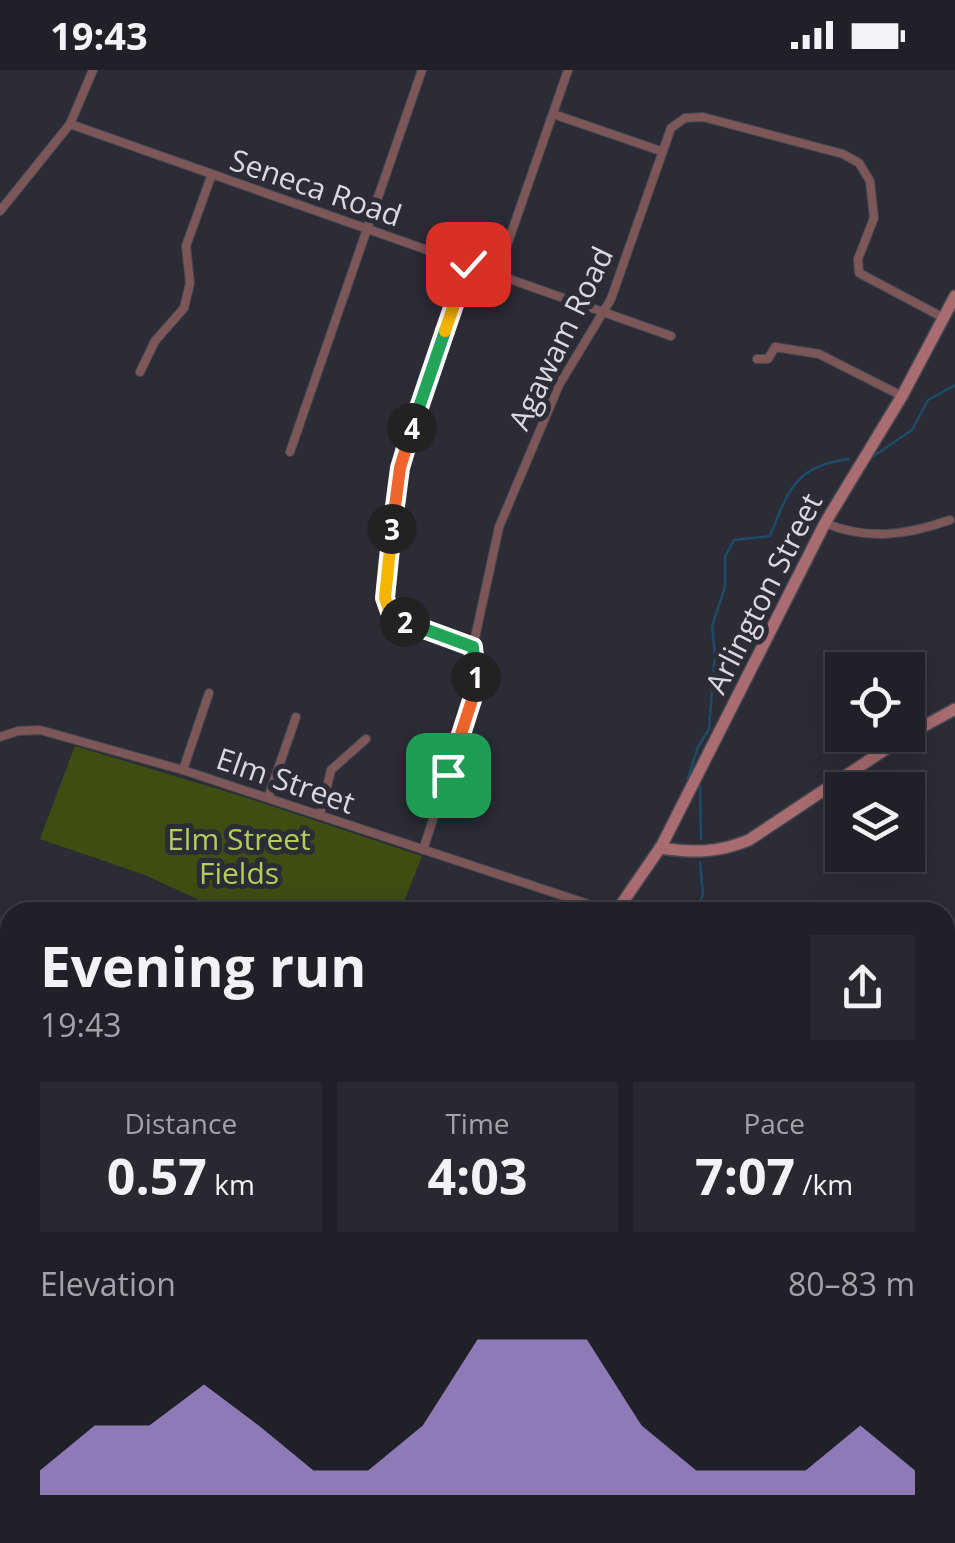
<!DOCTYPE html>
<html lang="en">
<head>
<meta charset="utf-8">
<style>
	body { margin:0; font-family:"Open Sans",sans-serif; background:#282930; color:#f1f3f6; height:100vh; display:flex; flex-direction:column; font-size:38px; white-space:nowrap }
	* { box-sizing:border-box; margin:0 }
	p { font-size:32px; color:#a2a3a8 }
	.icon { flex:none; width:55px; height:55px; fill:none; stroke:currentColor; stroke-width:2; stroke-linecap:round; stroke-linejoin:round }
	.map { position:relative; flex:1; overflow:hidden }
	.sheet { position:absolute; left:0px; top:832px; width:955px; height:642px; display:flex; flex-direction:column; background:#202128; border-radius:30px 30px 0 0; box-shadow:0 5px 25px #0003,0 0 0 2px #3d3e45 }
	.sheet>* { flex:none }
	.controls { position:absolute; left:825px; top:582px; display:grid; gap:20px }
	.controls a { display:grid; place-items:center; width:100px; height:100px; border-radius:0px; background:#202128; box-shadow:0 5px 25px #0003,0 0 0 2px #3d3e45; font-size:50px }
	.pin { position:absolute; display:grid; place-items:center; width:85px; height:85px; color:#fff; margin:-42px; border-radius:20px; box-shadow:0 5px 15px #0006 }
	.km { position:absolute; width:50px; height:50px; margin:-25px; border-radius:50%; background:#222; color:#fff; font-size:28px; line-height:50px; text-align:center }
	.round { display:grid; place-items:center; flex:none; width:105px; height:105px; border-radius:0px; background:#282930 }
	.headline { display:flex; align-items:center; justify-content:space-between; height:170px; padding:0 40px }
	h1 { font-size:55px; font-weight:700; line-height:75px }
	.stats { display:grid; grid-template-columns:repeat(3,1fr); gap:15px; height:170px; padding:10px 40px }
	.stats div { display:grid; align-content:center; border-radius:0px; background:#282930; text-align:center }
	.stats b { font-size:50px; font-weight:700 }
	.stats small { font-size:28px; font-weight:400 }
	.stats p { font-size:28px }
	.chart { height:280px; padding:20px 40px }
	.chart p { display:flex; justify-content:space-between }
	.chart svg { width:100%; height:180px; margin-top:10px; fill:#bca0f2; opacity:.7 }
	.status { display:flex; justify-content:space-between; align-items:center; height:70px; padding:0 50px; background:#202128; direction:ltr }
	.status svg { height:28px; fill:currentColor }
	.map>svg:first-child { display:block }
	.green { fill:#3f4d13 }
	.lines { fill:none; stroke-linecap:round; stroke-linejoin:round }
	.stream { stroke:#1e4c68; stroke-width:2.5 }
	.street-casing { stroke:#474851; stroke-width:10 }
	.secondary-casing { stroke:#474851; stroke-width:14 }
	.street { stroke:#7d5658; stroke-width:8 }
	.secondary { stroke:#a96c70; stroke-width:11 }
	.rail { stroke:#adaeb5; stroke-width:2.5; stroke-dasharray:18 18; stroke-linecap:butt }
	.split-1-casing { stroke:#fff; stroke-width:20 }
	.split-2-casing { stroke:#fff; stroke-width:20 }
	.split-3-casing { stroke:#fff; stroke-width:20 }
	.split-4-casing { stroke:#fff; stroke-width:20 }
	.split-5-casing { stroke:#fff; stroke-width:20 }
	.split-6-casing { stroke:#fff; stroke-width:20 }
	.split-1 { stroke:#f0652b; stroke-width:12 }
	.split-2 { stroke:#22a559; stroke-width:12 }
	.split-3 { stroke:#f5b400; stroke-width:12 }
	.split-4 { stroke:#f0652b; stroke-width:12 }
	.split-5 { stroke:#22a559; stroke-width:12 }
	.split-6 { stroke:#f5b400; stroke-width:12 }
	.labels { text-anchor:middle; dominant-baseline:central; stroke-width:10; stroke-linejoin:round; paint-order:stroke }
	.street-label { font-size:30px; fill:#d9d9e0; stroke:#2b2c36 }
	.park-label { font-size:30px; fill:#b1ce5c; stroke:#2b2c36 }
</style>
</head>
<body>
<div class="status"><b>19:43</b><svg viewBox="0 0 49 12"><path d="M0 12V9h3v3zM5 12V6h3v6zM10 12V3h3v9zM15 12V0h3v12zM26 1h20v11H26zM47 4h2v5h-2z"/></svg></div>
<div class="map">
<svg width="955" height="1473" viewBox="0 0 955 1473">
	<rect width="100%" height="100%" fill="#2b2c36"/>
	<polygon class="green" points="75,676 241,726 422,786 400,842 225,842 145,805 40,769"/>
	<g class="lines">
		<g class="stream">
			<polyline points="872,387 912,360 928,330 955,315"/>
			<path d="M688,708L698,677L709,659L715,585L712,556L725,517V487L734,470L770,466C789,419 795,396 849,389"/>
			<polyline points="700,716 701,769"/>
			<polyline points="696,842 703,825 700,792"/>
			<polyline points="0,874 10,874"/>
			<polyline points="10,884 7,898 10,907"/>
			<polyline points="753,1465 759,1473"/>
		</g>
		<defs>
			<g id="street">
				<polyline points="553,44 661,81"/>
				<polyline points="70,54 671,266"/>
				<polyline points="0,141 70,54 93,0"/>
				<path d="M468,194L399,398L385,529C391,556 448,566 473,577"/>
				<polyline points="497,204 568,0"/>
				<polyline points="757,289 768,289 775,277 819,284 902,326"/>
				<polyline points="140,302 155,271 184,238 190,213 186,176 212,104"/>
				<polyline points="290,382 422,0"/>
				<path d="M825,453C868,471 907,465 950,450"/>
				<polyline points="0,667 18,661 40,660 183,700 612,842"/>
				<polyline points="183,700 209,623"/>
				<polyline points="268,728 296,647"/>
				<polyline points="320,745 331,700 366,669"/>
				<polyline points="423,780 474,623 473,577 499,457 559,315 611,229 671,58 685,48 703,47 843,84 859,93 870,111 874,148 858,189 859,203 944,248"/>
				<polyline points="945,913 955,884"/>
				<polyline points="945,959 955,963"/>
				<polyline points="945,1082 955,1091"/>
				<polyline points="945,1291 955,1291"/>
				<polyline points="245,1465 246,1473"/>
				<polyline points="352,1465 353,1473"/>
				<polyline points="432,1465 433,1473"/>
				<polyline points="86,1473 98,1465"/>
			</g>
			<g id="secondary">
				<polyline points="908,665 955,639"/>
				<path d="M660,778C693,783 718,783 749,770L907,665"/>
				<polyline points="616,842 662,775 825,453 902,326 955,226"/>
				<polyline points="0,1072 10,1085"/>
				<polyline points="945,1414 955,1413"/>
				<polyline points="125,1473 221,1465"/>
			</g>
		</defs>
		<use href="#street" class="street-casing"/>
		<use href="#secondary" class="secondary-casing"/>
		<use href="#street" class="street"/>
		<use href="#secondary" class="secondary"/>
		<g class="rail">
			<polyline points="0,976 10,990"/>
			<polyline points="281,1465 285,1473"/>
		</g>
	</g>
	<g class="lines">
		<defs>
			<polyline id="split-1" points="448,705 472,630 476,607"/>
			<polyline id="split-2" points="405,552 473,577 476,607"/>
			<polyline id="split-3" points="392,459 385,528 390,542 405,552"/>
			<polyline id="split-4" points="392,459 400,398 412,358"/>
			<polyline id="split-5" points="412,358 445,261"/>
			<polyline id="split-6" points="445,261 468,194"/>
		</defs>
		<use href="#split-1" class="split-1-casing"/>
		<use href="#split-2" class="split-2-casing"/>
		<use href="#split-3" class="split-3-casing"/>
		<use href="#split-4" class="split-4-casing"/>
		<use href="#split-5" class="split-5-casing"/>
		<use href="#split-6" class="split-6-casing"/>
		<use href="#split-1" class="split-1"/>
		<use href="#split-2" class="split-2"/>
		<use href="#split-3" class="split-3"/>
		<use href="#split-4" class="split-4"/>
		<use href="#split-5" class="split-5"/>
		<use href="#split-6" class="split-6"/>
	</g>
	<g class="labels">
		<g class="street-label">
			<text transform="translate(316 117) rotate(19)">Seneca Road</text>
			<text transform="translate(560 268) rotate(-64)">Agawam Road</text>
			<text transform="translate(763 523) rotate(-63)">Arlington Street</text>
			<text transform="translate(286 710) rotate(19)">Elm Street</text>
		</g>
		<g class="park-label">
			<text x="239" y="768">Elm Street<tspan x="239" dy="34">Fields</tspan></text>
		</g>
	</g>
</svg>
<div class="controls">
<a><svg class="icon" aria-label="locate" viewBox="0 0 24 24"><circle cx="12" cy="12" r="6"/><path d="M12 2v4M12 18v4M2 12h4M18 12h4"/></svg></a>
<a><svg class="icon" aria-label="layers" viewBox="0 0 24 24"><path d="M12 4l9 5-9 5-9-5zM3 14l9 5 9-5"/></svg></a>
</div>
<div class="pin" style="left:448px;top:705px;background:#1e9e55"><svg class="icon" aria-label="arrive" viewBox="0 0 24 24"><path d="M6 21V4h12l-3 4 3 4H6"/></svg></div>
<div class="pin" style="left:468px;top:194px;background:#d93025"><svg class="icon" aria-label="check" viewBox="0 0 24 24"><path d="M5 12l5 5 9-10"/></svg></div>
<b class="km" style="left:476px;top:607px">1</b>
<b class="km" style="left:405px;top:552px">2</b>
<b class="km" style="left:392px;top:459px">3</b>
<b class="km" style="left:412px;top:358px">4</b>
<section class="sheet">
<div class="headline"><div><h1>Evening run</h1><p>19:43</p></div><a class="round"><svg class="icon" aria-label="share" viewBox="0 0 24 24"><path d="M12 15V3M7 8l5-5 5 5M5 13v7h14v-7"/></svg></a></div>
<div class="stats">
<div><p>Distance</p><b>0.57<small> km</small></b></div>
<div><p>Time</p><b>4:03</b></div>
<div><p>Pace</p><b>7:07<small> /km</small></b></div>
</div>
<div class="chart"><p><span>Elevation</span>80–83 m</p>
<svg viewBox="0 0 160 44" preserveAspectRatio="none"><path d="M0 44V38L10 27L20 27L30 17L40 27L50 38L60 38L70 27L80 6L90 6L100 6L110 27L120 38L130 38L140 38L150 27L160 38V44z"/></svg>
</div>
</section>
</div>
</body>
</html>
